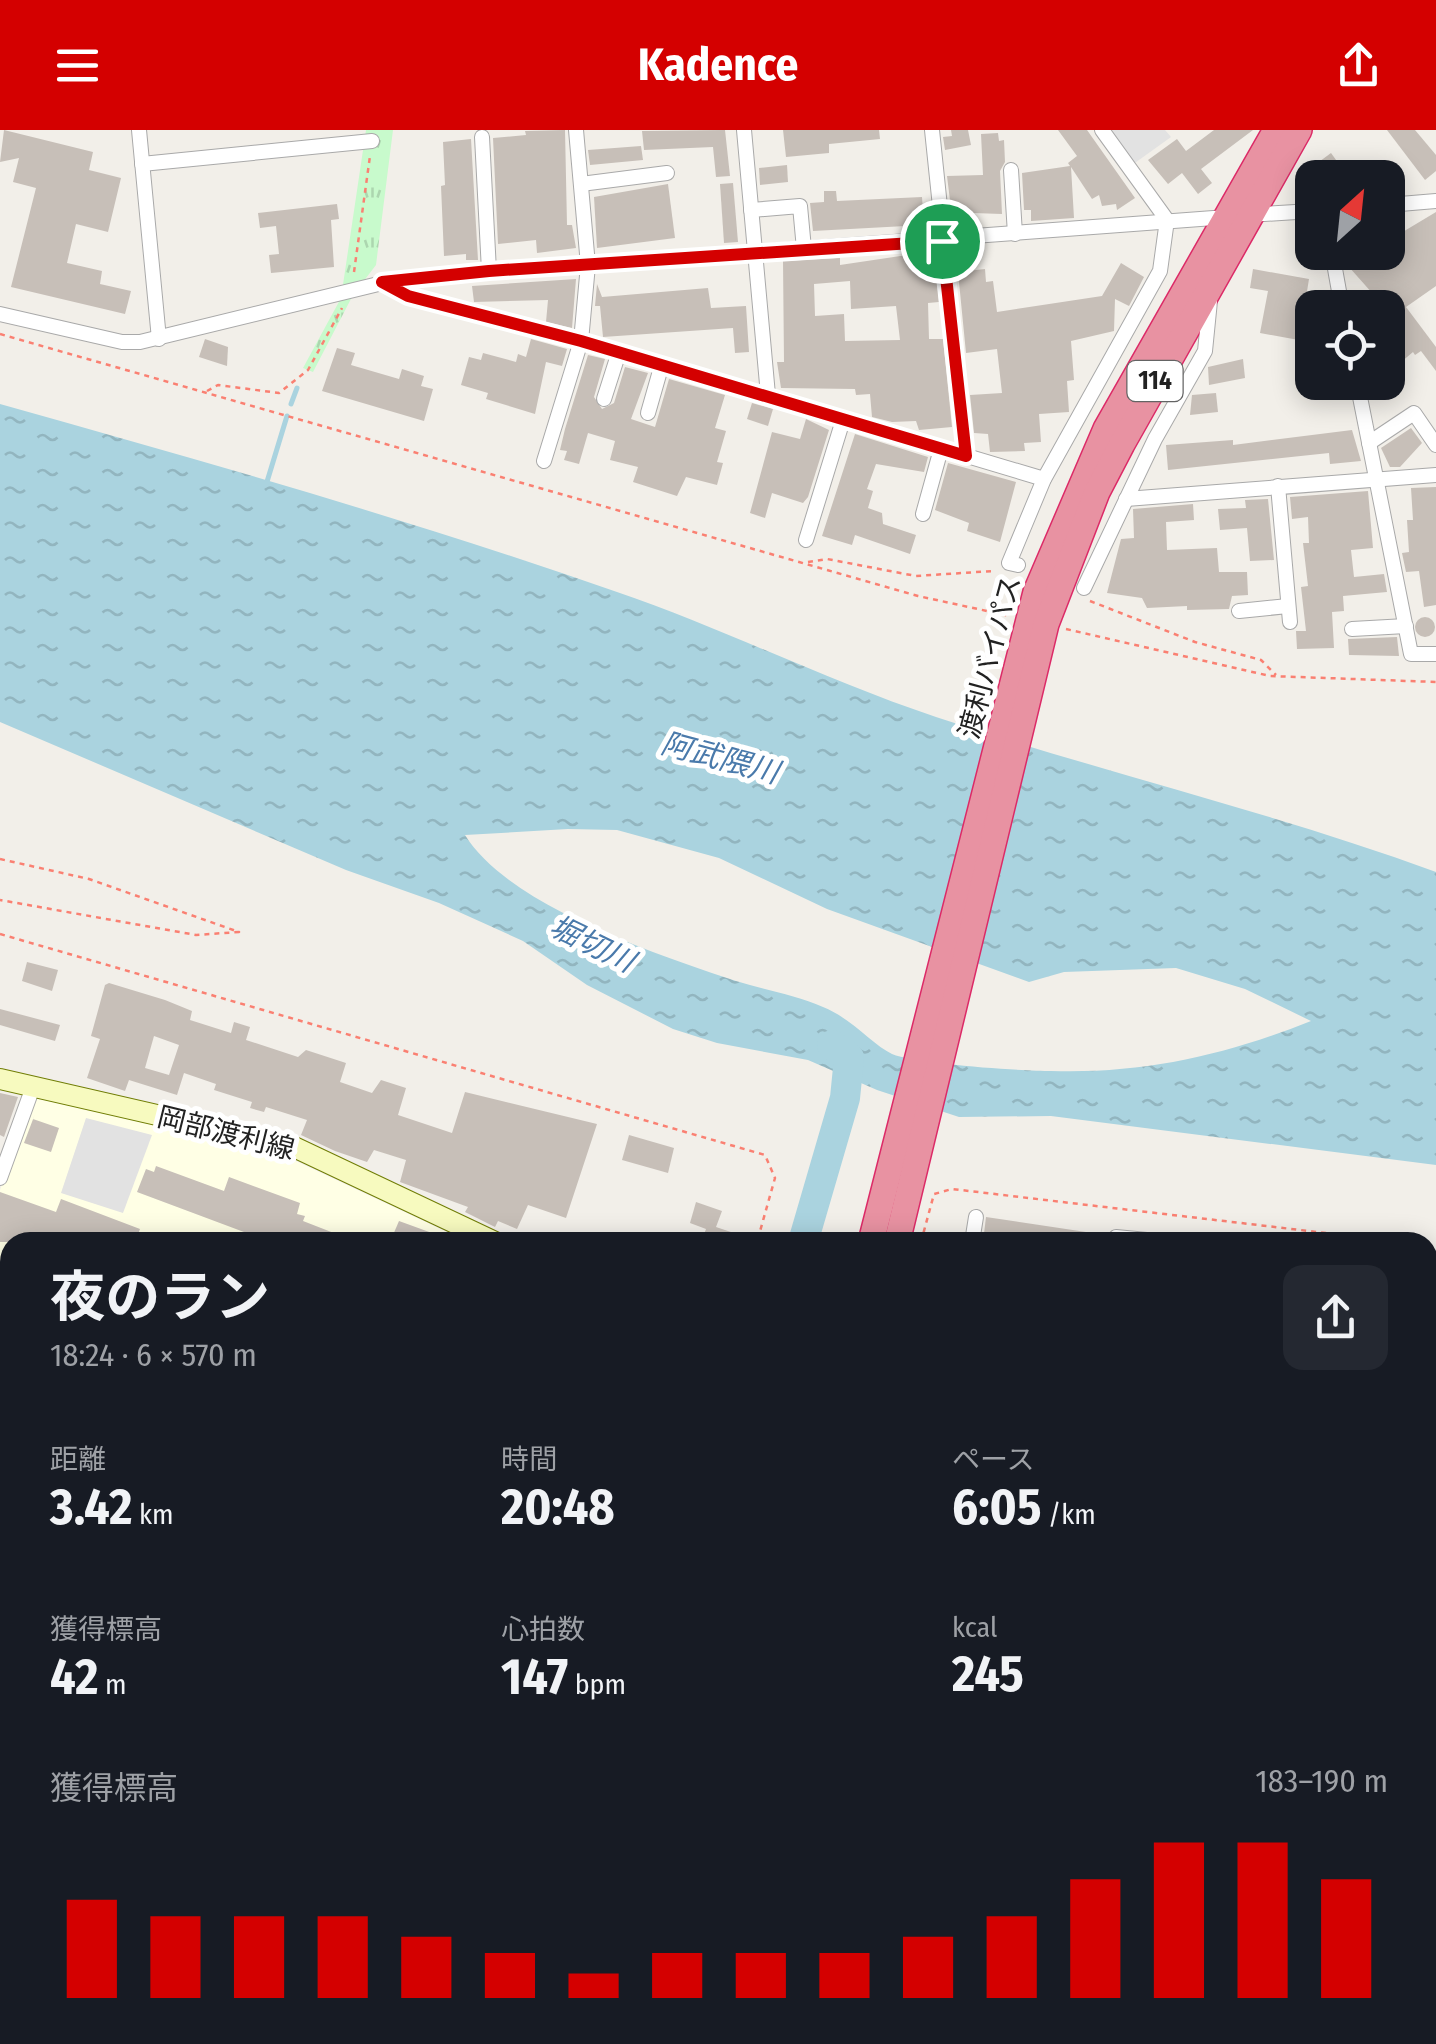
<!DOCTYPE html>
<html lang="ja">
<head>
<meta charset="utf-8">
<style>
	body { margin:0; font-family:"Fira Sans Condensed","Noto Sans JP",sans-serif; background:#242831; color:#f1f3f6; height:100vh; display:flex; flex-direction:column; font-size:38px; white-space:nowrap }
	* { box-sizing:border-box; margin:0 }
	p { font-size:32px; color:#9ea1a6 }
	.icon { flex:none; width:55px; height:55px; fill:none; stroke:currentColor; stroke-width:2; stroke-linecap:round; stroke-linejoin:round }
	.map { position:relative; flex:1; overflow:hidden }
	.drawer { position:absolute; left:0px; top:1102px; width:1438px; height:812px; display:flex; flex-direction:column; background:#171b24; border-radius:30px 30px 0 0; box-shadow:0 5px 25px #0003 }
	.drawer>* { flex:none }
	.needle { width:65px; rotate:27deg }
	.buttons { position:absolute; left:1295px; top:30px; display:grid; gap:20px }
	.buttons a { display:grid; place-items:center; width:110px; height:110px; border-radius:20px; background:#171b24; box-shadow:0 5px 25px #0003; font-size:50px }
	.pin { position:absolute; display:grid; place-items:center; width:85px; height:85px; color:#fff; margin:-42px; border:5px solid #fff; border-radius:50%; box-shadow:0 2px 10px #0007 }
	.round { display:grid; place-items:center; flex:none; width:105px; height:105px; border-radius:20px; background:#242831 }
	.summary { display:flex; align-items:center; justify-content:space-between; height:170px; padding:0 50px }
	h1 { font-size:55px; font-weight:700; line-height:75px }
	.metrics { display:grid; grid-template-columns:repeat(3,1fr); gap:15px; height:170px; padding:10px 50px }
	.metrics div { display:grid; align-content:center }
	.metrics b { font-size:50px; font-weight:700 }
	.metrics small { font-size:28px; font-weight:400 }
	.metrics p { font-size:28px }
	.chart { height:280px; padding:20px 50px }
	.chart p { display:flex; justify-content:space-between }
	.chart svg { width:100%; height:180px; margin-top:10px; stroke:#d40000; stroke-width:6 }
	header { display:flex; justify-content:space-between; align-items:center; height:130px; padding:0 50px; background:#d40000; color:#fff; font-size:45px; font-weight:700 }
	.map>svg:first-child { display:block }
	.education { fill:#ffffe5 }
	.park { fill:url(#park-tufts) }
	.parking { fill:#e2e2e2 }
	.water { fill:url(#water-ripples); fill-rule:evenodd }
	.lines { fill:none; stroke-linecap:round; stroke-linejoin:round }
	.stream { stroke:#aad3df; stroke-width:5 }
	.river { stroke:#aad3df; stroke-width:30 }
	.building { fill:#c7bfb8; fill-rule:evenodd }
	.street-casing { stroke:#a9a9a9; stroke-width:16 }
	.secondary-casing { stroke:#707d05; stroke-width:22 }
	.highway-casing { stroke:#dc2a67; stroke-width:28 }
	.path { stroke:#fa8072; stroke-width:2.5; stroke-dasharray:5 5; stroke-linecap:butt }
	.street { stroke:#fff; stroke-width:14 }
	.secondary { stroke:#f7fabf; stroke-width:20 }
	.highway { stroke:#e892a2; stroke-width:25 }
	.route-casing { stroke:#fff; stroke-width:20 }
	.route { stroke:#d40000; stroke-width:12 }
	.labels { text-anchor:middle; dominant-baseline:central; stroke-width:10; stroke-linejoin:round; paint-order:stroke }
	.shield { fill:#fff; stroke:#646464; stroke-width:2.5 }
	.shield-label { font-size:25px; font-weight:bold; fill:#222 }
	.street-label { font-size:28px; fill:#222; stroke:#fff }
	.water-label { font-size:30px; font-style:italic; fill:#4a7aab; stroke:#fff }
</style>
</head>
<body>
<header><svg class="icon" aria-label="menu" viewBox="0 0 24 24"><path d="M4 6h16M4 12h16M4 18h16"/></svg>Kadence<svg class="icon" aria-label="share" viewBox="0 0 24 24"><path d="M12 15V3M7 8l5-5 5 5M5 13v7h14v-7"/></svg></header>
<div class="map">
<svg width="1436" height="1914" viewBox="0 0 1436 1914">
	<defs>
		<pattern id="park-tufts" width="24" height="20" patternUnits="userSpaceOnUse" patternTransform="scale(2.5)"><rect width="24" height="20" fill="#c8facc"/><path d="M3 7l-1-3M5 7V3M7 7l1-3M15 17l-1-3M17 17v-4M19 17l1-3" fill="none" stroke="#acd6af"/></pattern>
		<pattern id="water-ripples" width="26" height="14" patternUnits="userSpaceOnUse" patternTransform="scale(2.5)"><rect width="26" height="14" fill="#aad3df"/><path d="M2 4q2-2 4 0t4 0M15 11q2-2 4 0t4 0" fill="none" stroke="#92b5bf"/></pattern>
	</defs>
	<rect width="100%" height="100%" fill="#f2efe9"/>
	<polygon class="education" points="32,967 281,1024 464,1110 10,1112 10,1219 0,1216 0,1060"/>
	<polygon class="park" points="366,0 393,0 376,135 353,165 313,242 303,238 341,168"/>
	<g class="parking">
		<polygon points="1107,0 1165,0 1171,7 1132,35"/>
		<polygon points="86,988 152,1005 123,1083 61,1063"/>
	</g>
	<path class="water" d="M0,274C207,332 414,391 617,462C725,499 828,551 936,587C1102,642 1272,682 1436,742V1035L1051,986L959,987L877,960L808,930L717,913L673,899L587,855L523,811L439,773L346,740L0,592ZM568,699L617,700L719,728L827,779L1029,852L1064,842L1176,838L1245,859L1311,891C1226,925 1144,944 1051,941C1021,941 916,934 892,924C873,915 851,888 823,877C796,865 765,860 736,851C657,824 510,777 465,705Z"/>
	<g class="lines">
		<g class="stream">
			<polyline points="291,274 297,258"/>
			<polyline points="266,355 287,286"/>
		</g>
		<g class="river">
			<polyline points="803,1112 845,968 849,928 832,915"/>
			<polyline points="1428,1320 1436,1294"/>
			<polyline points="1349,1905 1351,1914"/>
		</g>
	</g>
	<g class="building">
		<polygon points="4,0 93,22 89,40 121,48 108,102 76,94 67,133 102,141 100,154 131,161 125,184 11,157 36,58 13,52 19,28 0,32"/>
		<polygon points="565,0 567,95 572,95 576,118 537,123 536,110 498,114 493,8 526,5 525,1"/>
		<polygon points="725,0 730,46 716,47 713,17 644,20 642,1"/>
		<polygon points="783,0 879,0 880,9 829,14 829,23 786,27"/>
		<polygon points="951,0 968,0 971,15 945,20 943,7 952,6"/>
		<polygon points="1058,0 1087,0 1135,68 1117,80 1116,74 1102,76 1099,65 1092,69 1071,37 1074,88 1031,91 1031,80 1024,80 1022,43 1070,36 1068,33 1077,26"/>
		<polygon points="1214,0 1253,0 1201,39 1212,53 1198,64 1182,43 1168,54 1148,30 1177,9 1186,21"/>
		<polygon points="1387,0 1415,0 1436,25 1436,41 1425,50"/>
		<polygon points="998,3 999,11 1004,10 1005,32 1000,41 1002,84 973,83 973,94 953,95 947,46 983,45 981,4"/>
		<polygon points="471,9 478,130 466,130 466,124 444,126 441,56 445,55 443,12"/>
		<polygon points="641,16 643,30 590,35 588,20"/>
		<polygon points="1331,23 1349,48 1313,48 1308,40"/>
		<polygon points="787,35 788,52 760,55 759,38"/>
		<polygon points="733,53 738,112 724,113 720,54"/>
		<polygon points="668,54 675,108 597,118 594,67"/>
		<polygon points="824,61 836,61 837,71 922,67 924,95 813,101 810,73 824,72"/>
		<polygon points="337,74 339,89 331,90 334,137 271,143 269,125 279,124 276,96 260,98 258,83"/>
		<polygon points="1436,82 1436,156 1406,177 1436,217 1436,241 1421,221 1415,225 1413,222 1388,243 1388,199 1395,194 1388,178 1356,178 1373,164 1349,137 1353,133 1344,122 1388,122 1388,95 1396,106"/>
		<path d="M934,121L939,172L928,173L929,209H943L952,297L919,300L916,291L892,292L872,287L870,264L856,265L855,259L781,258L777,232H784L783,131L840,128V135ZM850,151L851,179L896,176L900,210L845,211L844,184L815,186L814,154Z"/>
		<polygon points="1121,133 1144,147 1129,176 1115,169 1114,201 1071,211 1074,250 1067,251 1069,282 1039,284 1041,312 1024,313 1025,321 990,322 988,304 974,303 970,265 1002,263 997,219 966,223 958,142 985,139 986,152 993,151 997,182 1102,166"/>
		<polygon points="1253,139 1309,149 1302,192 1307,193 1304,211 1260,203 1268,161 1250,158"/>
		<polygon points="576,149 572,198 546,192 548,170 474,172 472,156"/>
		<polygon points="597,154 602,167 708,158 711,178 746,176 749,222 735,223 733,198 603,207 600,176 595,176"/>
		<polygon points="205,209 228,217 227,236 199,227"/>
		<polygon points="531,209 567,219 562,236 546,232 535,284 486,269 488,263 461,255 469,227 481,230 483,223 516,232 518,224 526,227"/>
		<polygon points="337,218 355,223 351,235 399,249 402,239 424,246 421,256 433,259 424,291 322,261"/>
		<polygon points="588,225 605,229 594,267 602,279 614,273 625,237 648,243 631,289 655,297 669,249 725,265 715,298 726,301 717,332 723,333 717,355 686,347 677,366 633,352 638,337 610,330 615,311 588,303 579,334 564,330 567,321 560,320 565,299"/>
		<polygon points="1243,229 1245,248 1209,255 1208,237"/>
		<polygon points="1216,263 1218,282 1190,285 1192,265"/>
		<polygon points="752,273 773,279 768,296 747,289"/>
		<polygon points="806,289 829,300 808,367 803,373 772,363 765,388 750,383 772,302 800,309"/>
		<polygon points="1411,298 1422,313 1400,337 1390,337 1381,318"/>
		<polygon points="1352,300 1361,331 1330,334 1329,323 1168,340 1166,315 1233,310 1233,315"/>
		<polygon points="855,304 928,327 924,342 876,334 867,359 873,361 868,378 882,383 883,394 916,405 910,424 855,405 852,415 822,406"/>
		<polygon points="948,333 1016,352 1000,412 967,401 969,393 935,380"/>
		<polygon points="1436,357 1436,475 1424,477 1419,441 1406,442 1402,423 1409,422 1407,390 1413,390 1411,358"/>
		<polygon points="1368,361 1373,418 1351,420 1354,447 1384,444 1387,462 1343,466 1344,481 1332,482 1334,518 1297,519 1296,501 1306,501 1301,457 1308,456 1303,413 1309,413 1308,387 1292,389 1290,367"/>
		<polygon points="1268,369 1274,430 1250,431 1247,398 1220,400 1218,379 1246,378 1245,370"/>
		<polygon points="1193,374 1194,390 1166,392 1167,420 1217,418 1219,442 1247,442 1248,465 1232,466 1229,479 1187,480 1187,476 1147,478 1142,468 1107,463 1121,409 1134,408 1133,379"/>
		<circle cx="1425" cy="497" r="10"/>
		<polygon points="1397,507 1399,526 1349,525 1348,509"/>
		<polygon points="27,832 58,840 52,861 22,851"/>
		<path d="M109,853L165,870L192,881L190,890L231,903L234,892L250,897L246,910L298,927L306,920L346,933L340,952L372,963L381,950L406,958L398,985L452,1003L465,962L597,994L566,1088L528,1075L517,1099L498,1091L495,1097L465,1082L468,1077L400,1052L406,1030L374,1020L367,1032L335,1021L301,1005L307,990L266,977L264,982L250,978L252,972L214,960L216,954L184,943L177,965L129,950L125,961L87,948L100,909L91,906L105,855ZM154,906L179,915L169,945L145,938Z"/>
		<polygon points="0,879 60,895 55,911 0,895"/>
		<polygon points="0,963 18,967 4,1007 0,1005"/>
		<polygon points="35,984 33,989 59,998 51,1022 24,1013"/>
		<polygon points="629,1005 674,1018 668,1043 622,1030"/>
		<polygon points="156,1036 224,1061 229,1047 300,1073 297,1084 305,1086 303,1091 357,1112 271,1112 137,1062 146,1039 154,1042"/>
		<polygon points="0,1062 56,1082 61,1069 140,1099 135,1112 0,1112"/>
		<polygon points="696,1072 722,1081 716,1097 731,1102 728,1112 702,1110 706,1099 690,1093"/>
		<polygon points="986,1087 1106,1105 1105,1112 983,1112"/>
		<polygon points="399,1091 454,1111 454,1112 390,1112"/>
	</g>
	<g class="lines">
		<defs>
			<g id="street">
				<polyline points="139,0 159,209"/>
				<polyline points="744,0 768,265"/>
				<polyline points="932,0 966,326"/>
				<polyline points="482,7 489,141"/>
				<polyline points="142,34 372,11"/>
				<polyline points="1011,40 1015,104"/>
				<polyline points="581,54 667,43"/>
				<polyline points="1388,75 1436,71"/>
				<polyline points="751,80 800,76 804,119"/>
				<polyline points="1248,85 1312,81"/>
				<polyline points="1332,122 1342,178"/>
				<polyline points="382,152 409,166 619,222 1044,349"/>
				<polyline points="0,184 122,212 140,212 399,149 1227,87"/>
				<polyline points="1357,252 1411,524 1436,524"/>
				<polyline points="604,269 619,222"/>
				<polyline points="648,283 662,234"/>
				<polyline points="1369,313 1414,283 1436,315"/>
				<polyline points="544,331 581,211 588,135 576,0"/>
				<polyline points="1278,356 1290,492"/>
				<polyline points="1126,369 1436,345"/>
				<polyline points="923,384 941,319"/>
				<polyline points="806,410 843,290"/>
				<polyline points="1018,435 1009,433 1044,349 1160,141 1167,90 1102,0"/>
				<polyline points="1084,458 1155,309 1205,221 1210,171"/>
				<polyline points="1239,481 1288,476"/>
				<polyline points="1352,499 1406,496"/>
				<polyline points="0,1048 33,957"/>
				<polyline points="972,1112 976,1087"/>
				<polyline points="1115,1112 1116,1107 1167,1112"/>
				<polyline points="1428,1210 1432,1132"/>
				<polyline points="1428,1388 1436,1369"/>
				<polyline points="0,1455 10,1462"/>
				<polyline points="0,1567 10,1552"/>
				<polyline points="1428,1640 1436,1645"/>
				<polyline points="0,1669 10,1676"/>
				<polyline points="1428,1679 1436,1657"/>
				<polyline points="1428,1769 1436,1769"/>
				<polyline points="0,1796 10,1803"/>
				<polyline points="154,1905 167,1914"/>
				<polyline points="429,1905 436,1911 432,1914"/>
				<polyline points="531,1905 542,1914"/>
				<polyline points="58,1914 60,1905"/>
				<polyline points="1196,1914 1200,1905"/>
				<polyline points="1308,1914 1313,1905"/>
			</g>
			<g id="secondary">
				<polyline points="0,949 292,1016 495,1112"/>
				<polyline points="1428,1313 1436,1314"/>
				<polyline points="0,1359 10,1361"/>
				<polyline points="1149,1905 1157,1914"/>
			</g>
			<g id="highway">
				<polyline points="871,1112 1036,462 1106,299 1276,0"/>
				<polyline points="897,1112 1046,494 1097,362 1122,314 1299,0"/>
				<polyline points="665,1914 669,1905"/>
				<polyline points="688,1914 691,1905"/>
			</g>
		</defs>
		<use href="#street" class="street-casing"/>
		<use href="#secondary" class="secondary-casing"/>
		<use href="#highway" class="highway-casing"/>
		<g class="path">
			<polyline points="354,142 370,26"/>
			<polyline points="0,204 918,466 1010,486"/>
			<polyline points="207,261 218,255 279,263 308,240 342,178"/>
			<polyline points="808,432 827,429 916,446 993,441"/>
			<polyline points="1090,471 1195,512 1261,530 1276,545"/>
			<polyline points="1066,499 1270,546 1436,552"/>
			<polyline points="0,729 89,749 239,802 196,805 0,770"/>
			<polyline points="0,804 765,1025 775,1048 757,1112"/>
			<polyline points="921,1112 934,1064 952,1059 1402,1112"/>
		</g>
		<use href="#street" class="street"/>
		<use href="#secondary" class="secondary"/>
		<use href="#highway" class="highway"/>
	</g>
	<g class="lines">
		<defs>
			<polygon id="route" points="942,111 966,326 581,211 408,166 382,152 489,141"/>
		</defs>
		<use href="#route" class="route-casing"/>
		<use href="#route" class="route"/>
	</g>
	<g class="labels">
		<rect class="shield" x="1127.5" y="231" width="55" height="40" rx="8"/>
		<g class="shield-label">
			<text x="1155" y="251">114</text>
		</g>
		<g class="street-label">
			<text transform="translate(990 527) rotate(-75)">渡利バイパス</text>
			<text transform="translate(226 1003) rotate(14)">岡部渡利線</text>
		</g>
		<g class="water-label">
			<text transform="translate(720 628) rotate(15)">阿武隈川</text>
			<text transform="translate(592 814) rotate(26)">堀切川</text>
		</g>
	</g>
</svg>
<div class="buttons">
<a><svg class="needle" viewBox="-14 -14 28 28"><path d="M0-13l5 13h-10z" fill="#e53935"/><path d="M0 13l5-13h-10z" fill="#9ea1a6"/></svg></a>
<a><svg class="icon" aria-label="locate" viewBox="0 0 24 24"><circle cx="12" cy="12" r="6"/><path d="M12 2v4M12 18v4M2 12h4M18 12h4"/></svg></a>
</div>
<div class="pin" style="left:942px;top:111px;background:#1e9e55"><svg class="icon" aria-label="arrive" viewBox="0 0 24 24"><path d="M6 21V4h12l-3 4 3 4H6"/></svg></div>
<section class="drawer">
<div class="summary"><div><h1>夜のラン</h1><p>18:24 · 6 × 570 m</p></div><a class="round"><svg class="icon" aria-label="share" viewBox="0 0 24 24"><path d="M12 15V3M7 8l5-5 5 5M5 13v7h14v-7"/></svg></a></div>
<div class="metrics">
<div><p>距離</p><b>3.42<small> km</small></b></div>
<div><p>時間</p><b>20:48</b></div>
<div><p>ペース</p><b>6:05<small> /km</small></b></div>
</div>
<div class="metrics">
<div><p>獲得標高</p><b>42<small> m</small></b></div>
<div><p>心拍数</p><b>147<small> bpm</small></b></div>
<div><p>kcal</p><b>245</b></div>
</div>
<div class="chart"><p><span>獲得標高</span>183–190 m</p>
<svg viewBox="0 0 160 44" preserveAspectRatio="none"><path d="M5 44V20M15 44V24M25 44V24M35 44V24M45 44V29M55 44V33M65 44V38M75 44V33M85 44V33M95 44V33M105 44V29M115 44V24M125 44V15M135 44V6M145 44V6M155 44V15"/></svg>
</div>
</section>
</div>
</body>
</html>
